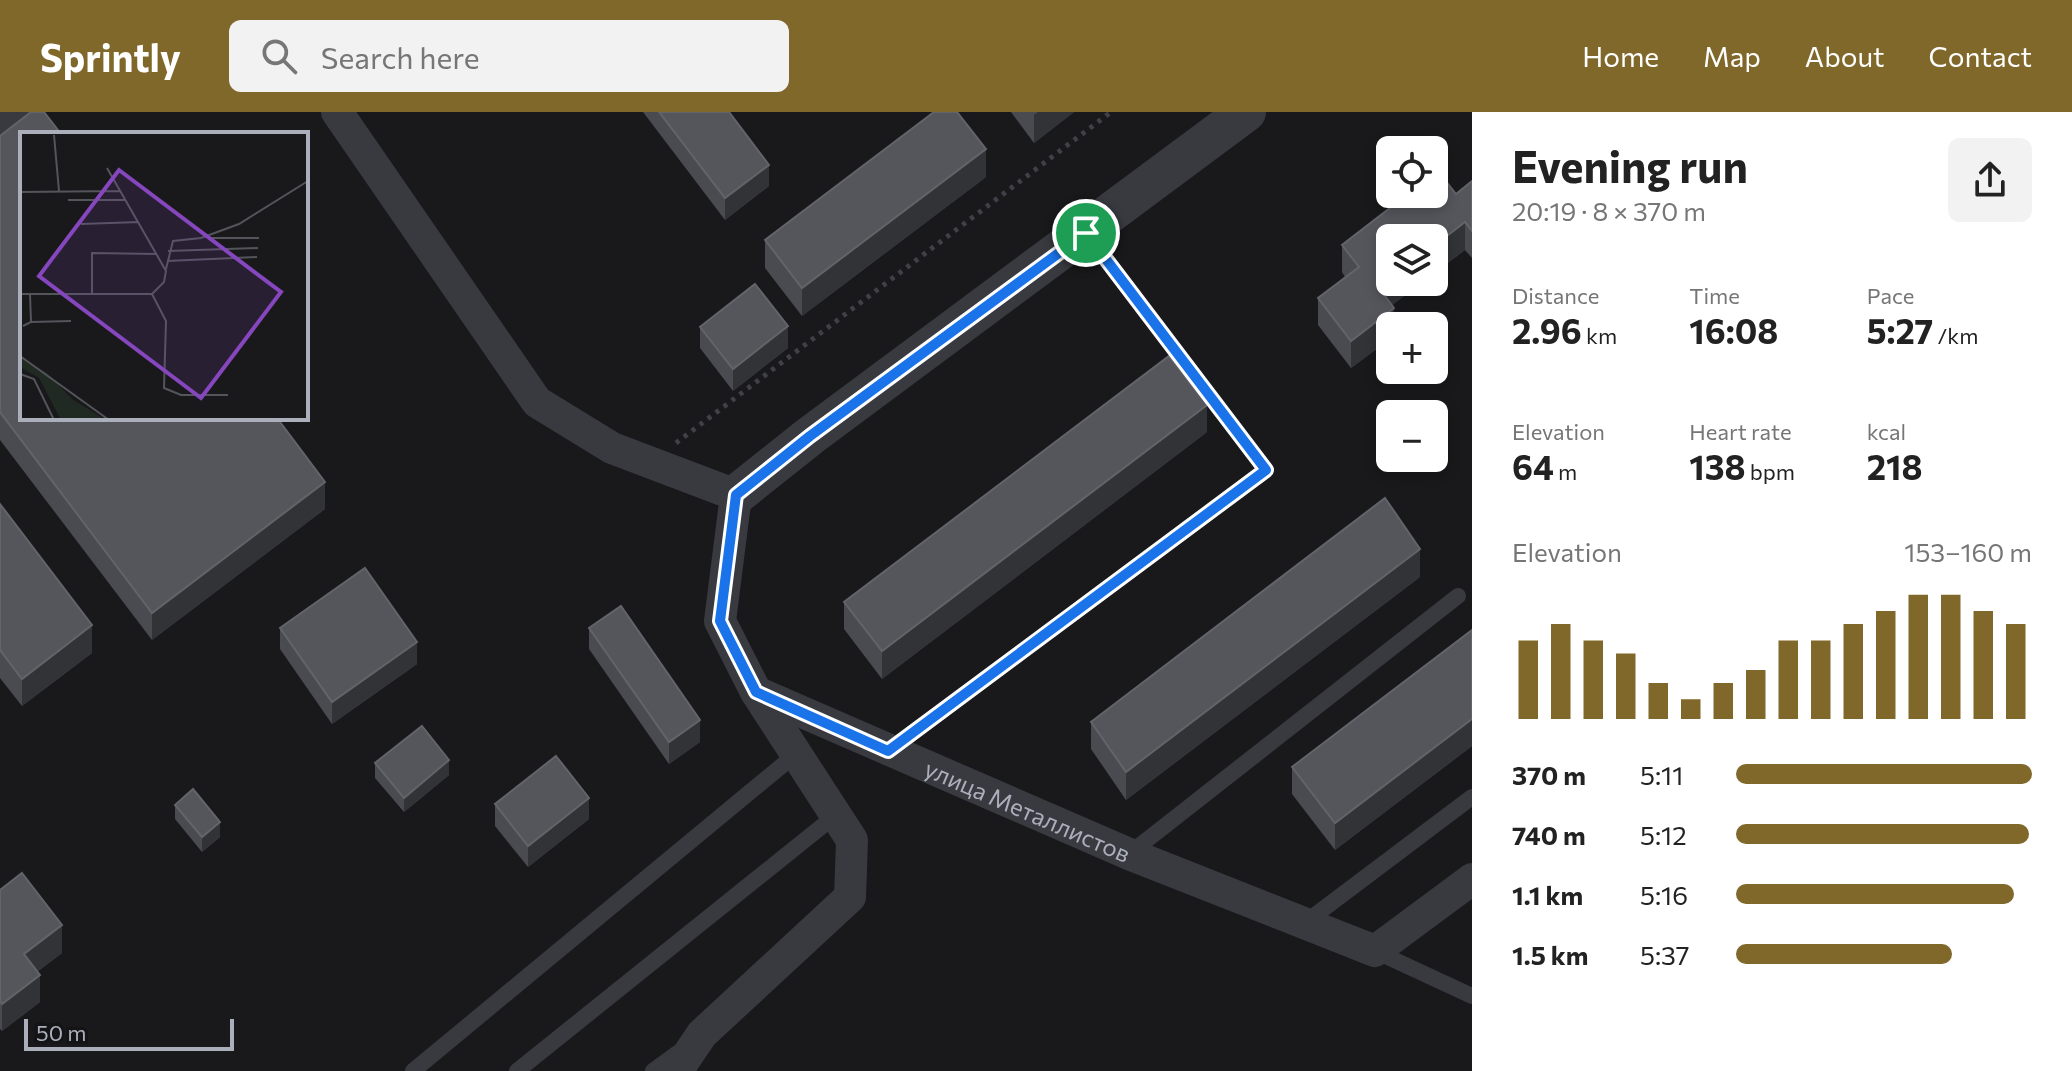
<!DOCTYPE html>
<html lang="en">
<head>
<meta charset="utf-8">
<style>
	body { margin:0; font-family:Commissioner,sans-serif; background:#f2f2f2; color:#222; height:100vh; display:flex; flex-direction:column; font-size:30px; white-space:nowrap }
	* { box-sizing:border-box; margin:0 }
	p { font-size:26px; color:#767676 }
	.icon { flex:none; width:44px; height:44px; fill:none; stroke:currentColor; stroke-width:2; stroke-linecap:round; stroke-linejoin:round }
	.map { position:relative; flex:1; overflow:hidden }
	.panel { display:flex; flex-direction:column; background:#fff; width:600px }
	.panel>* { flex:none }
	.tools { position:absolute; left:1376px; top:24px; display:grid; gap:16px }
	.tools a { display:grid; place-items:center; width:72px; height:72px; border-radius:12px; background:#fff; box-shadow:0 4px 12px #0003; font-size:40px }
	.scale { position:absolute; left:24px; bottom:20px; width:210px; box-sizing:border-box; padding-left:8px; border:4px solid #abafbb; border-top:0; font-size:22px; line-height:28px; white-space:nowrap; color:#abafbb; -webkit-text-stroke:6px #141316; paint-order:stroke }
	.pin { position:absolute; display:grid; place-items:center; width:68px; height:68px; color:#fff; margin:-34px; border:4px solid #fff; border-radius:50%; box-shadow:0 2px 8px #0007 }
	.round { display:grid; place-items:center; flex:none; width:84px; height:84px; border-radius:12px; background:#f2f2f2 }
	.summary { display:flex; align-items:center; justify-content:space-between; height:136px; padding:0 40px }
	h1 { font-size:44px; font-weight:700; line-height:60px }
	.figures { display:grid; grid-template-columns:repeat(3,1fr); gap:12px; height:136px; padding:8px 40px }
	.figures div { display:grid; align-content:center }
	.figures b { font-size:34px; font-weight:700 }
	.figures small { font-size:22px; font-weight:400 }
	.figures p { font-size:22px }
	.chart { height:224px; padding:16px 40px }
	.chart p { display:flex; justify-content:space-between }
	.chart svg { width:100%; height:144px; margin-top:8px; stroke:#80682b; stroke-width:6 }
	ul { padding:0 40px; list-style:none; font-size:26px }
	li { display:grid; grid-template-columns:128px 96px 1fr; align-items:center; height:60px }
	li i { height:20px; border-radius:10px; background:#80682b }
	header { display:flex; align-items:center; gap:48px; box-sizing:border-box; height:112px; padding:0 40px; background:#80682b; color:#fff }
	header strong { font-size:38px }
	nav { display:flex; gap:44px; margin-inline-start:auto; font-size:28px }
	.search { width:560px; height:72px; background:#f2f2f2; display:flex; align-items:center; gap:20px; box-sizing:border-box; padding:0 28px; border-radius:12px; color:#767676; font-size:30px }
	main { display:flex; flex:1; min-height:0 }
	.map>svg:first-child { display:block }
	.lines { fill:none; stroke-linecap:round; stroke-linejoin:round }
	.path { stroke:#3f4147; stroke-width:5; stroke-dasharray:4 6; stroke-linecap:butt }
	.service { stroke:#393a40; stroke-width:16 }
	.minor { stroke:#393a40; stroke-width:32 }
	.tertiary { stroke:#393a40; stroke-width:40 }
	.wall { fill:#4a4b50 }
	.shaded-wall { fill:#323336 }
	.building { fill:#55565c; stroke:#62646a; stroke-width:2 }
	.route-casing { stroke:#fff; stroke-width:16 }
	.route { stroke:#1a73e8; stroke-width:10 }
	.labels { text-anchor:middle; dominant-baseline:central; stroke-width:7; stroke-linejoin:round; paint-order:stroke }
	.street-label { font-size:24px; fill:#abafbb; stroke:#141316 }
	.inset-road { fill:none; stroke:#53555b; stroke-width:2 }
	.view { fill:#8546be; fill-opacity:0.15; stroke:#8546be; stroke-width:4 }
	.inset-edge { fill:none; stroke:#abafbb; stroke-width:4 }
</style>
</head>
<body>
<header>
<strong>Sprintly</strong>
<div class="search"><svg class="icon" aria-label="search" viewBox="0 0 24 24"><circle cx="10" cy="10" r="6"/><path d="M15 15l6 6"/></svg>Search here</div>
<nav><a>Home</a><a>Map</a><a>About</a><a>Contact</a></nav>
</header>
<main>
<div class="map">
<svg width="1472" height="959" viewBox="0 0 1472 959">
	<rect width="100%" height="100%" fill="#19191b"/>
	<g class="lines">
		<polyline class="path" points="676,331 1111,0"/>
		<g class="service">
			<polyline points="888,639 1266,358 1086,121"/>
			<polyline points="1129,742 1458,484"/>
			<polyline points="1306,810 1472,685"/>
			<polyline points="1375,839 1472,884"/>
			<polyline points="413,959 796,642"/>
			<polyline points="517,959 836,703"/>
			<polyline points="653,959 679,940"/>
		</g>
		<g class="minor">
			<path id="s1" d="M337,0L537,290L612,336L736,383L720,509L756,580L1129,742L1375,839L1472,767"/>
			<polyline points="0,18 24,0"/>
			<polyline points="677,959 702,922 850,785 852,728 756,580"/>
		</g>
		<polyline class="tertiary" points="736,383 810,324 1246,0"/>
	</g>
	<g class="wall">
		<polygon points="643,0 729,0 769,74 725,108"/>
		<polygon points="1011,0 1074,0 1034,31"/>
		<polygon points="0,24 325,397 152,528 0,328"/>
		<polygon points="986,65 802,204 765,156 765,128"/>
		<polygon points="1472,69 1472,146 1465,138 1392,193 1394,214 1390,214 1390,227 1351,256 1318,213 1318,186 1345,165 1342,160 1342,133 1456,82"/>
		<polygon points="700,215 788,236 733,279 700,236"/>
		<polygon points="1207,320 882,567 844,517 844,490"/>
		<polygon points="0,392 92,541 22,594 0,566"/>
		<polygon points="1420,465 1126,688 1091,637 1091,610"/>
		<polygon points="280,516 417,552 332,612 280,537"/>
		<polygon points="589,516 700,630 669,652 589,537"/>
		<polygon points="1472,518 1472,634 1335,738 1292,682 1292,655"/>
		<polygon points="375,651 449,663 404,700 375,666"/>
		<polygon points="495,692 589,707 528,755 495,714"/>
		<polygon points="175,693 220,725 202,740 175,707"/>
		<polygon points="0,778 62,841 37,860 40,890 2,919 0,917"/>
	</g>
	<g class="shaded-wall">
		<polygon points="1038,0 1074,0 1034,31 1034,3"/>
		<polygon points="986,37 986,65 802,204 802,176"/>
		<polygon points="769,53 769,74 725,108 725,86"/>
		<polygon points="1465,110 1465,138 1434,161 1434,134"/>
		<polygon points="1390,167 1390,170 1423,170 1379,203 1379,176"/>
		<polygon points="1394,196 1394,214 1390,214 1390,227 1351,256 1351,229"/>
		<polygon points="788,214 788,236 733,279 733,257"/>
		<polygon points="1207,293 1207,320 882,567 882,539"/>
		<polygon points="325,370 325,397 152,528 152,501"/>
		<polygon points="1420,437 1420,465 1126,688 1126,660"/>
		<polygon points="92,513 92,541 22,594 22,567"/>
		<polygon points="417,530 417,552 332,612 332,590"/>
		<polygon points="1472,607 1472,634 1335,738 1335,711"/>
		<polygon points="700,608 700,630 669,652 669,630"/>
		<polygon points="449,648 449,663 404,700 404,686"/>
		<polygon points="589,686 589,707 528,755 528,734"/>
		<polygon points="220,710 220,725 202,740 202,725"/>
		<polygon points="62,813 62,841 24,870 24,842"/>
		<polygon points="40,863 40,890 2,919 2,892"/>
	</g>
	<g class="building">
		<polygon points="31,0 44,0 61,22 22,22 22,306 277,306 325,370 152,501 0,300 0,24"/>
		<polygon points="659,0 729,0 769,53 725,86"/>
		<polygon points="934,0 957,0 986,37 802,176 765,128"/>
		<polygon points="1438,59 1456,82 1472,69 1472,119 1465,110 1434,134 1434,126 1390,126 1390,167 1379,176 1394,196 1351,229 1318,186 1359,155 1342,133 1408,82 1434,82 1434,63"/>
		<polygon points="755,172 788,214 733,257 700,215"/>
		<polygon points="1169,244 1207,293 882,539 844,490"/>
		<polygon points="1385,386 1420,437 1126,660 1091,610"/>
		<polygon points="0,392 92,513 22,567 0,538"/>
		<polygon points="365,456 417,530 332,590 280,516"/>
		<polygon points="621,494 700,608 669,630 589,516"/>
		<polygon points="1472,518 1472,607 1335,711 1292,655"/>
		<polygon points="422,614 449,648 404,686 375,651"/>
		<polygon points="556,644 589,686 528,734 495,692"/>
		<polygon points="193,677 220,710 202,725 175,693"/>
		<polygon points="22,761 62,813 24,842 40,863 2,892 0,889 0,778"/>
	</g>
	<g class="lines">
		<defs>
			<polygon id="route" points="1086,121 1266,358 888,639 756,580 720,509 736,383 810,324"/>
		</defs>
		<use href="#route" class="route-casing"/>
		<use href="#route" class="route"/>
	</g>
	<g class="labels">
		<g class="street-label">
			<text stroke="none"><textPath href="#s1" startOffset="1076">улица Металлистов</textPath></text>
		</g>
	</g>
	<g transform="translate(20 20)">
		<rect width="288" height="288" fill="#19191b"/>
		<path d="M0,225L27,241L52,267L86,288H41L19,246L0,235Z" fill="#202922"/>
		<path class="inset-road" d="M34,3L39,59M0,60L100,59M48,68H105M61,92L119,90M188,106H239M148,119L238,116M147,129L237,125M146,137L153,109L181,106L219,92L288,49M0,162H132L144,150L146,139L87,36M72,162V121L137,122M132,162L146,189L144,256L161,263H208M11,190L51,189M3,194L11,190L10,162M0,224L89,288M0,242L14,247L34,288"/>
		<path class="view" d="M99,38L261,160L181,266L19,144Z"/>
		<rect width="288" height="288" class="inset-edge"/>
	</g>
</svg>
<div class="tools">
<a><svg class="icon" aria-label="locate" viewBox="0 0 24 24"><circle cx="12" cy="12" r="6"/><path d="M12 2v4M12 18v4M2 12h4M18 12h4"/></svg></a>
<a><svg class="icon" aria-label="layers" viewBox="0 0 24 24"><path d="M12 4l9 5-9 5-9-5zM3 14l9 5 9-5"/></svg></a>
<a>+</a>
<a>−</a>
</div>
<div class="scale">50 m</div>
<div class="pin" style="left:1086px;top:121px;background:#1e9e55"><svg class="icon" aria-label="arrive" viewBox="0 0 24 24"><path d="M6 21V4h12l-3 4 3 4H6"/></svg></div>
</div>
<section class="panel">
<div class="summary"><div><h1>Evening run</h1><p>20:19 · 8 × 370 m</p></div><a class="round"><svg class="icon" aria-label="share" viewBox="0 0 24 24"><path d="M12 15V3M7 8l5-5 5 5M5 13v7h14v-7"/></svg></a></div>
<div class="figures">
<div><p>Distance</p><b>2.96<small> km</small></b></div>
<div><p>Time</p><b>16:08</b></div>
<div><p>Pace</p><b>5:27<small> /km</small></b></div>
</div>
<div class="figures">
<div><p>Elevation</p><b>64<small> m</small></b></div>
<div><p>Heart rate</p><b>138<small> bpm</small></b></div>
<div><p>kcal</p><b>218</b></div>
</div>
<div class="chart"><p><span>Elevation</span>153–160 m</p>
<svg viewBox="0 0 160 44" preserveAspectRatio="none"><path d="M5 44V20M15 44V15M25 44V20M35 44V24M45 44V33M55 44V38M65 44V33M75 44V29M85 44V20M95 44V20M105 44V15M115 44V11M125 44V6M135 44V6M145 44V11M155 44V15"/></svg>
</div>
<ul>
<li><b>370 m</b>5:11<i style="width:100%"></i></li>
<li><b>740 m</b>5:12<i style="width:99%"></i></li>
<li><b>1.1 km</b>5:16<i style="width:94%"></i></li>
<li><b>1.5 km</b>5:37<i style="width:73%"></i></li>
</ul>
</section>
</main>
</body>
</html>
